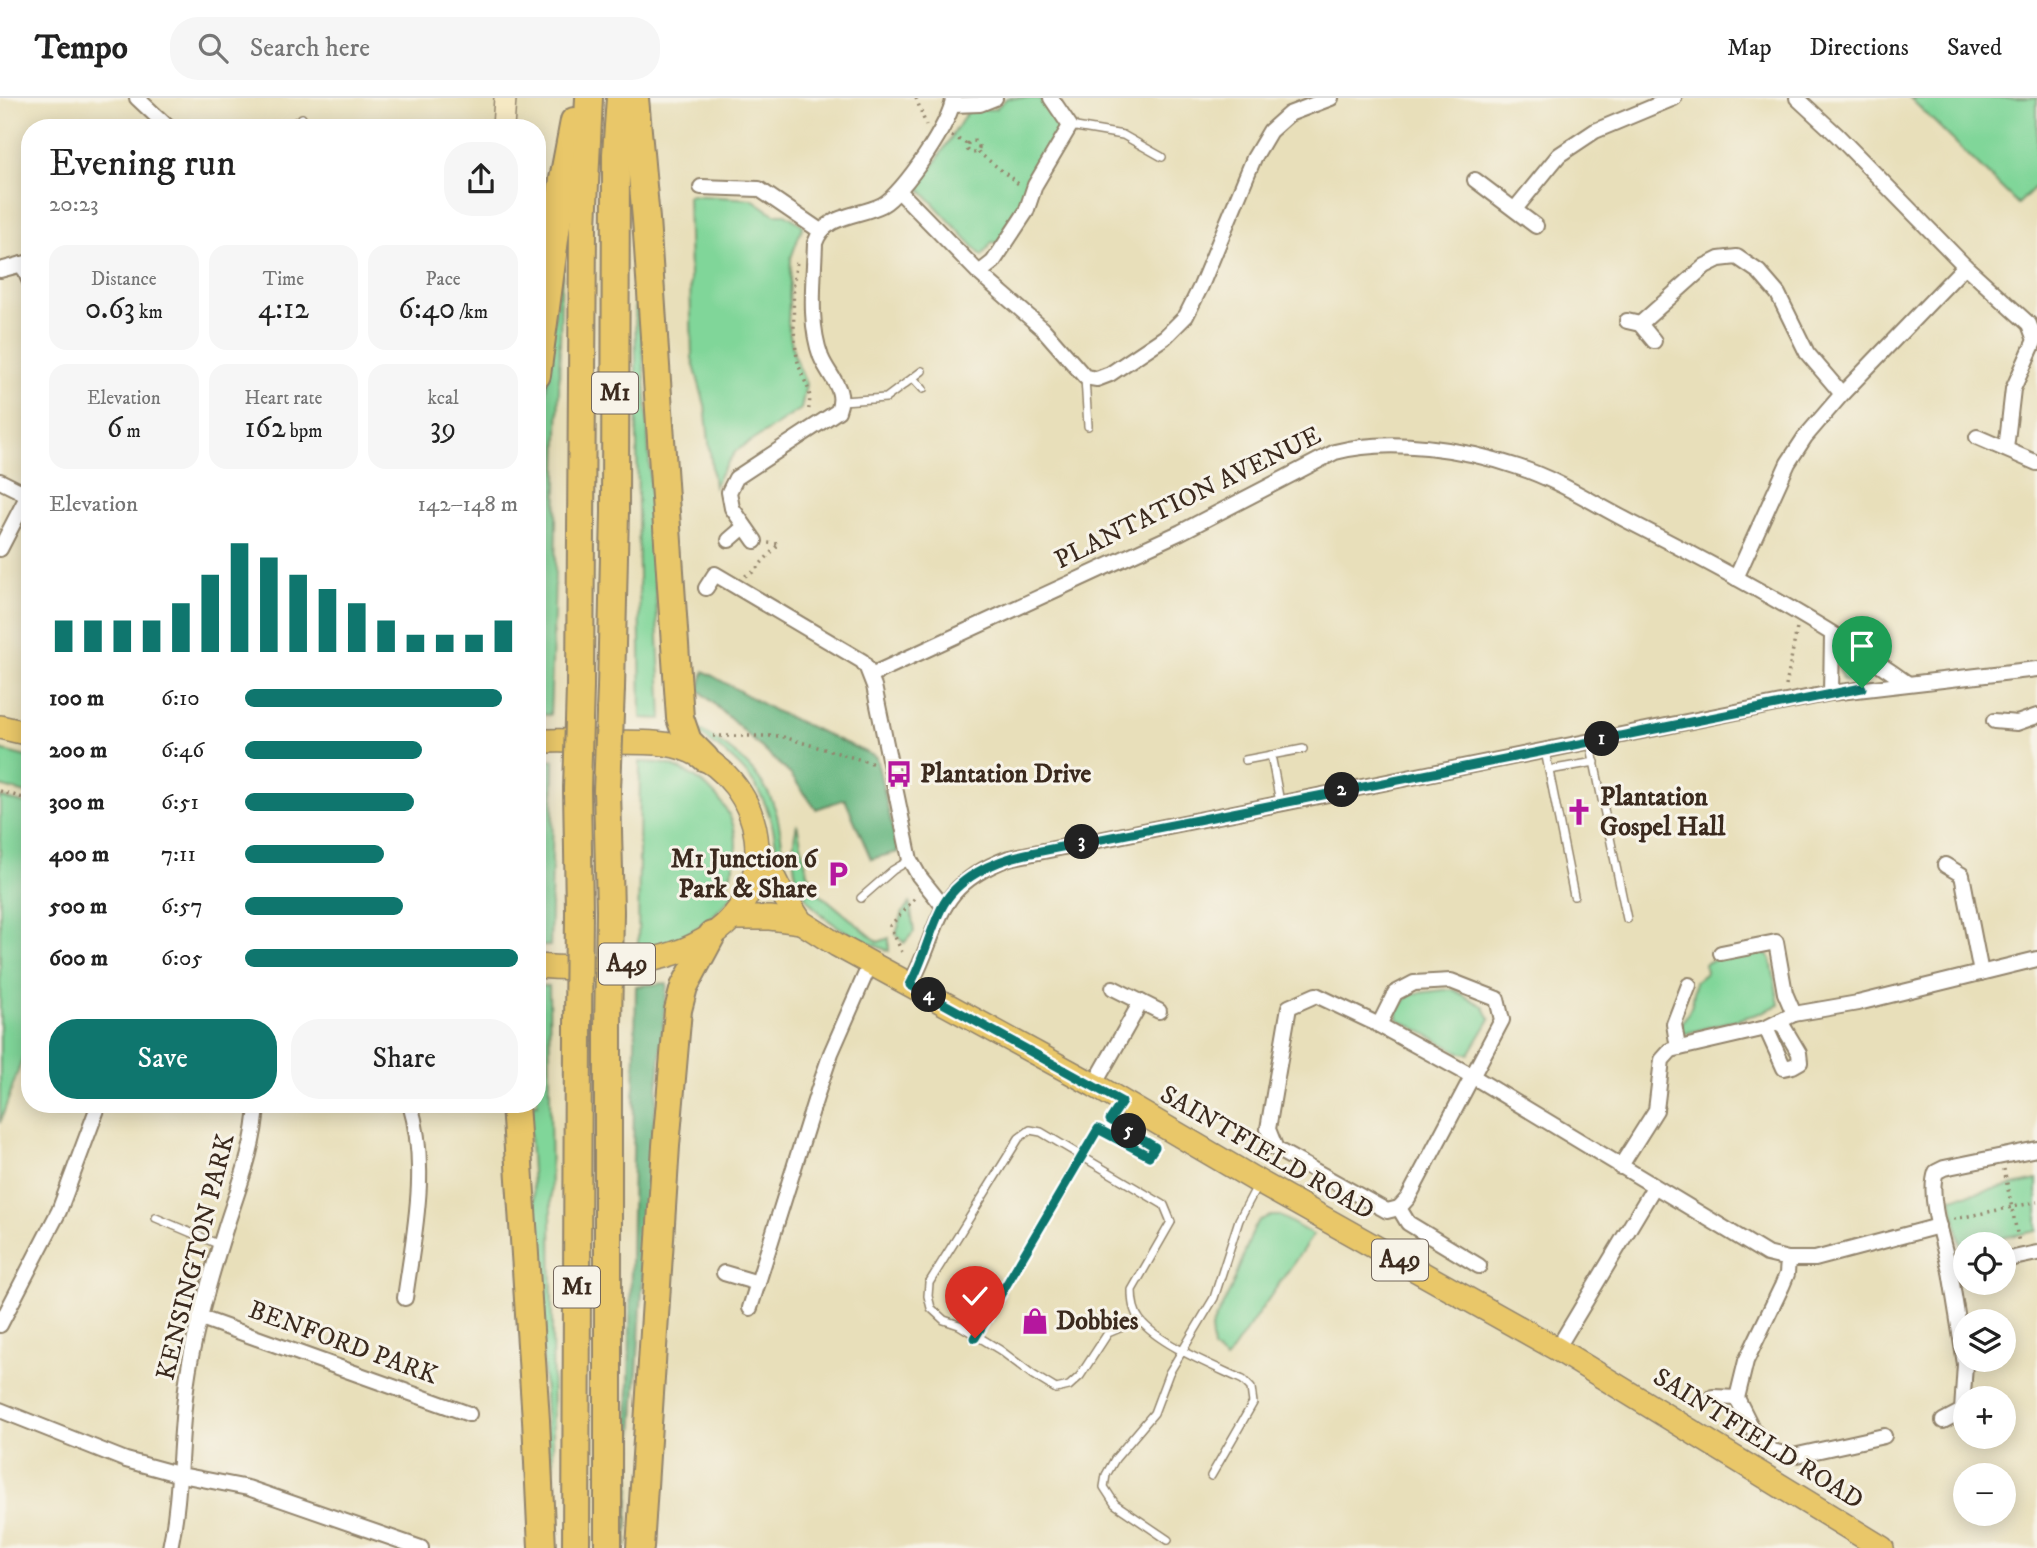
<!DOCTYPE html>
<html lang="en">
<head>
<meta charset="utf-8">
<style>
	body { margin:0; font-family:"IM FELL DW Pica",serif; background:#f6f6f6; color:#222; height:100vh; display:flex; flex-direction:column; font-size:26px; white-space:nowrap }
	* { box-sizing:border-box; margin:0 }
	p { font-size:23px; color:#767676 }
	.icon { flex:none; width:38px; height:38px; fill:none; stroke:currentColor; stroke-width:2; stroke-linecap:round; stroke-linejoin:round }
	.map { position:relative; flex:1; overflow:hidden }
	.details { position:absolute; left:21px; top:21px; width:525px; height:994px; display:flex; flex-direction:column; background:#fff; border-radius:28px; box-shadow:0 4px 18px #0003 }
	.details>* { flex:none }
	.tools { position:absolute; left:1953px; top:1134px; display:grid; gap:14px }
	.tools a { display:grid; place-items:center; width:63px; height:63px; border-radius:50%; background:#fff; box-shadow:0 4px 18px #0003; font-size:35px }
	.pin { position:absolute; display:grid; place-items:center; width:60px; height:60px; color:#fff; margin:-72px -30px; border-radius:50% 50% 50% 0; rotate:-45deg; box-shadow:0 0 7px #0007 }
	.pin .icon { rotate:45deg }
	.km { position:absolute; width:35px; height:35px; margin:-18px; border-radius:50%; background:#222; color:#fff; font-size:19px; line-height:35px; text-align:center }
	.round { display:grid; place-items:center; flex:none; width:74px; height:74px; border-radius:28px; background:#f6f6f6 }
	.headline { display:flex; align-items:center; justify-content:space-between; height:119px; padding:0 28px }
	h1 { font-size:38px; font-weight:600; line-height:52px }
	.figures { display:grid; grid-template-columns:repeat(3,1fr); gap:10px; height:119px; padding:7px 28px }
	.figures div { display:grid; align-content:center; border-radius:18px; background:#f6f6f6; text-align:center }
	.figures b { font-size:30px; font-weight:600 }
	.figures small { font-size:19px; font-weight:400 }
	.figures p { font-size:19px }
	.chart { height:196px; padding:14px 28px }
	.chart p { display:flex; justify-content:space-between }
	.chart svg { width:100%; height:126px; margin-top:7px; stroke:#0f766e; stroke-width:6 }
	.action { display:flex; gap:14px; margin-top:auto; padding:14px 28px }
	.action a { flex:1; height:80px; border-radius:28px; background:#0f766e; color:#fff; font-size:28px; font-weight:600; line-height:80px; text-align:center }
	.action a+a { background:#f6f6f6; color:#222 }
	ul { padding:0 28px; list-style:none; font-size:23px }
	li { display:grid; grid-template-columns:112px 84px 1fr; align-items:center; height:52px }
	li i { height:18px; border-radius:9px; background:#0f766e }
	header { display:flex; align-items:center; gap:42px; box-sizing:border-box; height:98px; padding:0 35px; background:#fff; border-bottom:2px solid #e0e0e0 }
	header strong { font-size:33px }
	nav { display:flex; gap:38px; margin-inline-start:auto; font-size:24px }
	.search { width:490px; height:63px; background:#f6f6f6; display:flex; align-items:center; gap:18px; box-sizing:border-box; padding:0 24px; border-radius:28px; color:#767676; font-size:26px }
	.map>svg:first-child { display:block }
	.green { fill:#80d699; stroke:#5e805c; stroke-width:2 }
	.forest { fill:#68b781; stroke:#527050; stroke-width:2 }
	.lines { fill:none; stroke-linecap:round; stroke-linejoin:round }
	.lane-casing { stroke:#92846c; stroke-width:10 }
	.street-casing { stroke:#92846c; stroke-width:18 }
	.secondary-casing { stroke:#92846c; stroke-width:24 }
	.primary-casing { stroke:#92846c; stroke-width:26 }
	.highway-casing { stroke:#92846c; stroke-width:30 }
	.path { stroke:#92846c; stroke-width:3.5; stroke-dasharray:2 5; stroke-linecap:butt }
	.lane { stroke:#fff; stroke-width:7 }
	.street { stroke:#fff; stroke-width:14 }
	.secondary { stroke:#f6e9c3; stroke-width:21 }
	.primary { stroke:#e9c769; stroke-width:23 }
	.highway { stroke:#e9c769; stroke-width:26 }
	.highway-bridge-casing { stroke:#92846c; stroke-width:30; stroke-linecap:butt }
	.highway-bridge { stroke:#e9c769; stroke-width:26 }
	.route-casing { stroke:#fff; stroke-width:14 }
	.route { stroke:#0f766e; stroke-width:9 }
	.labels { text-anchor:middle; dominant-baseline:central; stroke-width:6; stroke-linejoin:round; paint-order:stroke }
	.shield { fill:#f7f3e8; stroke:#73665b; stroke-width:2 }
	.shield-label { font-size:24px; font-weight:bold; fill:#3b2a1e }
	.street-label { font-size:26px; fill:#3b2a1e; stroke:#f7f3e8 }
	.poi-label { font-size:26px; font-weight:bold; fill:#3b2a1e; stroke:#f7f3e8; text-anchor:start }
</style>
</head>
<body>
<header>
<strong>Tempo</strong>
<div class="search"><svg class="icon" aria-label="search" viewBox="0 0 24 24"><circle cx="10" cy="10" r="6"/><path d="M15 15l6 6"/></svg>Search here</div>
<nav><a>Map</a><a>Directions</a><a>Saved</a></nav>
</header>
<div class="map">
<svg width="2037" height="1450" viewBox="0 0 2037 1450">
	<rect width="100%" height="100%" fill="#f7f3e8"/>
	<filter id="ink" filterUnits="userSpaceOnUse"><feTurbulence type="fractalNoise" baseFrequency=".0143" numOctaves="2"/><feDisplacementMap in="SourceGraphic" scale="14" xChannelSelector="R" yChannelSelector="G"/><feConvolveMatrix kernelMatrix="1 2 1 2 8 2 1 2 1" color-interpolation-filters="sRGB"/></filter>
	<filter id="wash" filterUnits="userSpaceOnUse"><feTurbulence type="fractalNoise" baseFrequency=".00686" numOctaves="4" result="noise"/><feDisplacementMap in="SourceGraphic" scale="28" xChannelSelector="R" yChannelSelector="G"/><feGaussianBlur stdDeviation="1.57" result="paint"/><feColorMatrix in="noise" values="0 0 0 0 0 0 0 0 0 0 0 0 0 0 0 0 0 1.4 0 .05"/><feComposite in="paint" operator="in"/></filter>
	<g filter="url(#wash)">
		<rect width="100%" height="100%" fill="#e8dfba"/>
		<g class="green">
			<polygon points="1007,0 1039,0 1058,22 1058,36 1029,81 1018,109 998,145 992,144 982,158 919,90 968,13 995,11"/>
			<polygon points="1910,0 2037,0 2037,87 2018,106"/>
			<polygon points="688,97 752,101 774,116 785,116 803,127 791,160 788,227 794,257 806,286 801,311 736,353 723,371 714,389 705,307 692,260"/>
			<polygon points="634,132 646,295 662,621 641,620"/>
			<polygon points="562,153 554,511 550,617 537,616 537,372"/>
			<polygon points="1840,551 1867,568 1870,573 1866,580 1846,583 1842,581 1838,566"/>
			<path d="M702,633C735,653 766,677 777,717C782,738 783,760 789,781L784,784C778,767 777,748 773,730C761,681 736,662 697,634Z"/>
			<polygon points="0,652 30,660 30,696 0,688"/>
			<polygon points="554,662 550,848 537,848 537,665"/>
			<path d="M640,664C650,665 663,664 672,668C705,680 737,711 736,748C736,763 731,776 725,790L735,795L710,821L681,840L638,852Z"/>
			<polygon points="0,699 30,707 30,938 0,1025"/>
			<path d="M797,726L807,773L818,794L878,844L889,840V853C827,829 779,800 797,726Z"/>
			<polygon points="910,805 914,834 904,845 896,836 903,814"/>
			<path d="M1761,852L1771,861L1779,907L1757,916L1680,937C1679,924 1687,919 1691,909C1694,902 1694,891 1695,884L1706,875L1705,866L1718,859Z"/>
			<polygon points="537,888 549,888 554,1450 528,1006 537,1006"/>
			<polygon points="1452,891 1483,908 1490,921 1469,956 1461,955 1398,921 1398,912 1410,896"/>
			<polygon points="2037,1082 2037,1133 1961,1148 1951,1100"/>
			<polygon points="1270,1118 1280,1118 1313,1137 1226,1262 1213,1251 1211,1230 1231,1191 1254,1130 1260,1122"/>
		</g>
		<g class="forest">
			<polygon points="704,573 775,613 876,659 898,754 871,761 845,701 816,711 790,676 699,592"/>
			<polygon points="667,885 649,1082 626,1450 636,888"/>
		</g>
	</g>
	<g filter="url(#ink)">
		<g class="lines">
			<defs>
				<g id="lane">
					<polyline points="1070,28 1123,37 1162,59"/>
					<polyline points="287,30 302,20"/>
					<polyline points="913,280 923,291"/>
					<polyline points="1085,280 1088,328"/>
					<polyline points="842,303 886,300 922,273"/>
					<polyline points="1590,644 1627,821"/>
					<polyline points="1545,653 1574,798"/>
					<polyline points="1271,657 1280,704"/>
					<polyline points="1245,662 1303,651"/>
					<polyline points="1549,672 1595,664"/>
					<polyline points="861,800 893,772 910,762"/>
					<polyline points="156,1120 220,1147"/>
					<path d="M1139,1222L1108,1235L1080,1278L1069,1288L1056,1291L1033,1277L1000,1252L959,1227L944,1222L931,1210L928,1198L929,1185L1019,1040L1030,1032L1041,1034L1164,1107L1171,1124L1132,1192C1132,1203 1133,1213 1140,1222C1160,1247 1214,1268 1243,1282L1251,1290L1253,1305L1211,1378"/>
					<polyline points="1168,1442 1115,1406 1104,1389 1106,1377 1115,1361 1154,1315 1169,1275 1214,1200 1239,1122 1257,1088"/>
				</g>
				<g id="street">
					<polyline points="137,0 169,30"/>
					<polyline points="1797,0 1837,37 1965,168 2029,226 2035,242 2013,291 2006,351"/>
					<polyline points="953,7 980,6 995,0"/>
					<polyline points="1475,82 1536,128"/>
					<polyline points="701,89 759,91 819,132"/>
					<polyline points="899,93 979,175 1043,231 1085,279 1097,281 1110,276 1165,239 1186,218 1201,188 1254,60 1270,33 1289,16 1331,0"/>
					<polyline points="1515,111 1559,57 1595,33 1674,0"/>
					<polyline points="22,166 30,184"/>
					<polyline points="0,172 30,164"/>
					<polyline points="979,175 993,164 1026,114 1035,87 1070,28 1051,0"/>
					<polyline points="1627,223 1640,226 1654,243"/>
					<polyline points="1640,226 1705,168 1719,161 1737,159 1759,174 1778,196 1807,255 1842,296"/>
					<polyline points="1977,339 2037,365"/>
					<polyline points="0,383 30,398"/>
					<polyline points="729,442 744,429"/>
					<path d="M755,443L732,410L729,394L736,380L838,313C847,291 829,279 821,259C808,224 814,181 815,145C825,116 858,119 882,107C902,97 953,22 953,0"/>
					<polyline points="0,451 28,397"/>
					<polyline points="1736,480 1788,365 1805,339 1842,296 1965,168"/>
					<polyline points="706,490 715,476 862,563 867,570 874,588 910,762 919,778 943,808"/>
					<path d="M871,577L1181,434L1335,354C1390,339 1465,351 1518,369C1558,382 1595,406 1632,425C1726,473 1821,524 1907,585"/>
					<polyline points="1831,595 1832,537"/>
					<polyline points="1994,623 2017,625 2037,618"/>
					<polyline points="1945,767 1962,777 1981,875"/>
					<polyline points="1721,855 1776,844 1785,895 1794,916"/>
					<path d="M910,887C943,826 932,789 1009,760L1831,595L2037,571"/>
					<polyline points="1113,890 1159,913"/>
					<polyline points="1379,927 1395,895 1414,885 1451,883 1497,901 1502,922 1408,1100 1399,1110 1408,1125 1479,1168"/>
					<polyline points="1766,930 1784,970 1793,968 1800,964 1799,955 1780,923"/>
					<polyline points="1678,950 1674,926 1689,887"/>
					<polyline points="1094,987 1141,904"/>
					<polyline points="1620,1069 1656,1012 1662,962 1671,952 1766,930 1794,916 1858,905 2037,861"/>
					<polyline points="1399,1110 1387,1113 1276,1051 1268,1031 1289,909 1316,897 1379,927 1472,978 1767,1156 1788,1161 1815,1161 1939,1128"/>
					<polyline points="1788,1161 1787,1176 1782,1188 1746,1263 1737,1300 1753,1332 1772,1353 1793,1358 1884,1338"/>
					<polyline points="2004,1162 2037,1155"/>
					<path d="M1965,1170L1950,1173C1944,1147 1927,1099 1936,1074L1944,1070L2037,1051"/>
					<polyline points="724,1175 758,1185"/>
					<path d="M405,1200C414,1136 429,1069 410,1006"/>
					<polyline points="750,1210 818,993 831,955 870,866"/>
					<polyline points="201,1220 469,1316"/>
					<polyline points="0,1227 59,1113 99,1006"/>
					<polyline points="1557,1251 1654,1089"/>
					<polyline points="1713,1299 1737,1300"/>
					<polyline points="0,1312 126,1362 181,1377 248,1390 421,1450"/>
					<polyline points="1943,1323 1962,1313 1965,1266 1950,1173"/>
					<path d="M170,1450C183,1389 178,1326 190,1264C198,1221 211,1177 224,1135C237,1093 255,1051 257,1006"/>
				</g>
				<polyline id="secondary" points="503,30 505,0"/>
				<g id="primary">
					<polyline points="0,629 30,636"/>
					<path d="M537,644C558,641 580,644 601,644C629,645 663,641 690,653C767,685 782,790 712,837C667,868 590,873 537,868"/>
					<polyline points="757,748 780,792 801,824 837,847 1094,987 1259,1084 1557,1251 1882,1450"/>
					<polyline points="732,820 770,820 801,824"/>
				</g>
				<g id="highway">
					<polyline points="635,0 646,121 680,620 688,643 705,660"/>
					<polyline points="537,277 563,81 574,23"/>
					<polyline points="580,589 583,128 589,0"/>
					<polyline points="611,590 615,414 616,56 620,0"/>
					<polyline points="577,691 579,813"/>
					<polyline points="607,692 610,813"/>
					<polyline points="608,929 608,1450"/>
					<polyline points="515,1006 536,1322 542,1450"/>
					<polyline points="576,1450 578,929"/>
					<polyline points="640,1450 666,1048 678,912 684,889 712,837"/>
				</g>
			</defs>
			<use href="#lane" class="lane-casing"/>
			<use href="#street" class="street-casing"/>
			<use href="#secondary" class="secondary-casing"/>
			<use href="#primary" class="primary-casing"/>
			<use href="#highway" class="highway-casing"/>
			<g class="path">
				<polyline points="916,0 926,27"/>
				<polyline points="952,38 967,46"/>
				<circle cx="973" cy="49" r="6"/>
				<polyline points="978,54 1020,87"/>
				<path d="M797,165C791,183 793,249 799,268C806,290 813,290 808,315"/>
				<polyline points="745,478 753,474 779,446 768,445"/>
				<polyline points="1786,588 1797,530"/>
				<polyline points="713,638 780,638 875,666"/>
				<polyline points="0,693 30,702"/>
				<polyline points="902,854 890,828 915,800"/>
				<polyline points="1088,1048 1098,1031 1149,1058 1155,1049 1139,1039"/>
				<polyline points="2004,1071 2019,1145"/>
				<polyline points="1954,1121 2037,1104"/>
				<polyline points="981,1229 1077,1067"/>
			</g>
			<use href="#lane" class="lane"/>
			<use href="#street" class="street"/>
			<use href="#secondary" class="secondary"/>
			<use href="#primary" class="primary"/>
			<use href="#highway" class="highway"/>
			<defs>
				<g id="highway-bridge">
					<polyline points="577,691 580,589"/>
					<polyline points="607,692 611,590"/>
					<polyline points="578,929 579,813"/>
					<polyline points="608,929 610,813"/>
				</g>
			</defs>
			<use href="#highway-bridge" class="highway-bridge-casing"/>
			<use href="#highway-bridge" class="highway-bridge"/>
		</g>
	</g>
	<g class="lines" filter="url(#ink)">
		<defs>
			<path id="route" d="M975,1240L1098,1031L1149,1058L1155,1049L1110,1022L1122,1004L910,887C923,863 929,836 941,811C956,780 994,763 1026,756L1862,590"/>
		</defs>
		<use href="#route" class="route-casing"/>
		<use href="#route" class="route"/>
	</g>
	<defs>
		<symbol id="bus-bare" viewBox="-9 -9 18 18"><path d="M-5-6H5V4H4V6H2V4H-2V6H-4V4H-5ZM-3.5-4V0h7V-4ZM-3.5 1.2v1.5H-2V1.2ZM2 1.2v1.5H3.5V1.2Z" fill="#b5179e" stroke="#f7f3e8" stroke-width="2.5" paint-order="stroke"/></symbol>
		<symbol id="church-bare" viewBox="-9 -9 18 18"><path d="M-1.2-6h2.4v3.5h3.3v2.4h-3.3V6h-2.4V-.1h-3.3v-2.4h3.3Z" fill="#b5179e" stroke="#f7f3e8" stroke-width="2.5" paint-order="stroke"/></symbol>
		<symbol id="parking-bare" viewBox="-9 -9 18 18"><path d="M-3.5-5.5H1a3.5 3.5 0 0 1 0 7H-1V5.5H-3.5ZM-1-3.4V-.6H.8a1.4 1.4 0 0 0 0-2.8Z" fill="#b5179e" stroke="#f7f3e8" stroke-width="2.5" paint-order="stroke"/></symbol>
		<symbol id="shop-bare" viewBox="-9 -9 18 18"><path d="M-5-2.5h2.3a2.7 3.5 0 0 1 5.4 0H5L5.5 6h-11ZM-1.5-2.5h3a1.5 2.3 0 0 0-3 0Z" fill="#b5179e" stroke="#f7f3e8" stroke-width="2.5" paint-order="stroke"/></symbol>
	</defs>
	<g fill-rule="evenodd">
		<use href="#bus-bare" x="880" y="657" width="38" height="38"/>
		<use href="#church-bare" x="1560" y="695" width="38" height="38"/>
		<use href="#parking-bare" x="819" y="757" width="38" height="38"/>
		<use href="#shop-bare" x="1016" y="1204" width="38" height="38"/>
	</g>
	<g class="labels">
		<g class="shield">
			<rect x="592" y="274.5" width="46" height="41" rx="5"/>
			<rect x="599" y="845.5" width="56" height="41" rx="5"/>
			<rect x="1372" y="1141.5" width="56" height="41" rx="5"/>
			<rect x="554" y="1168.5" width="46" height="41" rx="5"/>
		</g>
		<g class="shield-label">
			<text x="615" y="295">M1</text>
			<text x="627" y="866">A49</text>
			<text x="1400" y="1162">A49</text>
			<text x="577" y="1189">M1</text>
		</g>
		<g class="street-label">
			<text transform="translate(1188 400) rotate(-26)">PLANTATION AVENUE</text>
			<text transform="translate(1267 1055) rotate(30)">SAINTFIELD ROAD</text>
			<text transform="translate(196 1159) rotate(-76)">KENSINGTON PARK</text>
			<text transform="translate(343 1245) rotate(20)">BENFORD PARK</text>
			<text transform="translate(1758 1341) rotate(32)">SAINTFIELD ROAD</text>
		</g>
		<g class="poi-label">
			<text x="920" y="676">Plantation Drive</text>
			<text x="1600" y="699">Plantation<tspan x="1600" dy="30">Gospel Hall</tspan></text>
			<text x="817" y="761" text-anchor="end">M1 Junction 6<tspan x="817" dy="30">Park &amp; Share</tspan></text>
			<text x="1056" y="1223">Dobbies</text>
		</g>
	</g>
</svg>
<div class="tools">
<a><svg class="icon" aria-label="locate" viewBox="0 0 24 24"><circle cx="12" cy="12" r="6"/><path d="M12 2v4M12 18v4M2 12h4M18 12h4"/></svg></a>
<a><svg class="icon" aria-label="layers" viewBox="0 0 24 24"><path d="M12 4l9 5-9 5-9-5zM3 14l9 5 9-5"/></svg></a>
<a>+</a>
<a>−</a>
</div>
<div class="pin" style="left:1862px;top:590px;background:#1e9e55"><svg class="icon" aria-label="arrive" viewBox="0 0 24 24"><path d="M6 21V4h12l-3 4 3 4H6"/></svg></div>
<div class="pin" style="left:975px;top:1240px;background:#d93025"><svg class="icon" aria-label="check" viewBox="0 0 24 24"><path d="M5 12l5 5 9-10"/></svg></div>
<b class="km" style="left:1602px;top:641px">1</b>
<b class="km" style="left:1342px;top:692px">2</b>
<b class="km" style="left:1082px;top:744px">3</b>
<b class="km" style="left:929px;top:897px">4</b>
<b class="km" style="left:1129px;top:1033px">5</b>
<section class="details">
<div class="headline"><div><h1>Evening run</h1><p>20:23</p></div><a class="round"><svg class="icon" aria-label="share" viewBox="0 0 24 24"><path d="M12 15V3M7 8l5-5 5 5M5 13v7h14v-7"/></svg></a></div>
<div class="figures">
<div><p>Distance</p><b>0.63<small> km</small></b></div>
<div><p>Time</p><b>4:12</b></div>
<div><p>Pace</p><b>6:40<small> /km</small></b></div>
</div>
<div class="figures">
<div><p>Elevation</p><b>6<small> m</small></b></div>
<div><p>Heart rate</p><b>162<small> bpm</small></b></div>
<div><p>kcal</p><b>39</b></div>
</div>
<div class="chart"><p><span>Elevation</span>142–148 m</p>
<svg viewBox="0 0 160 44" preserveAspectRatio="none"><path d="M5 44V33M15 44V33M25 44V33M35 44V33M45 44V27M55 44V17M65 44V6M75 44V11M85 44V17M95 44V22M105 44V27M115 44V33M125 44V38M135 44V38M145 44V38M155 44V33"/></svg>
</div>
<ul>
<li><b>100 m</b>6:10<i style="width:94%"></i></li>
<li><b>200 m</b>6:46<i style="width:65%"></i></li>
<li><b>300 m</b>6:51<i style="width:62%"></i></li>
<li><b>400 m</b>7:11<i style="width:51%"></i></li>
<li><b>500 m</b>6:57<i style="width:58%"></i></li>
<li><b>600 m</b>6:05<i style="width:100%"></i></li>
</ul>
<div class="action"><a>Save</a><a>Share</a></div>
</section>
</div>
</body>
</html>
